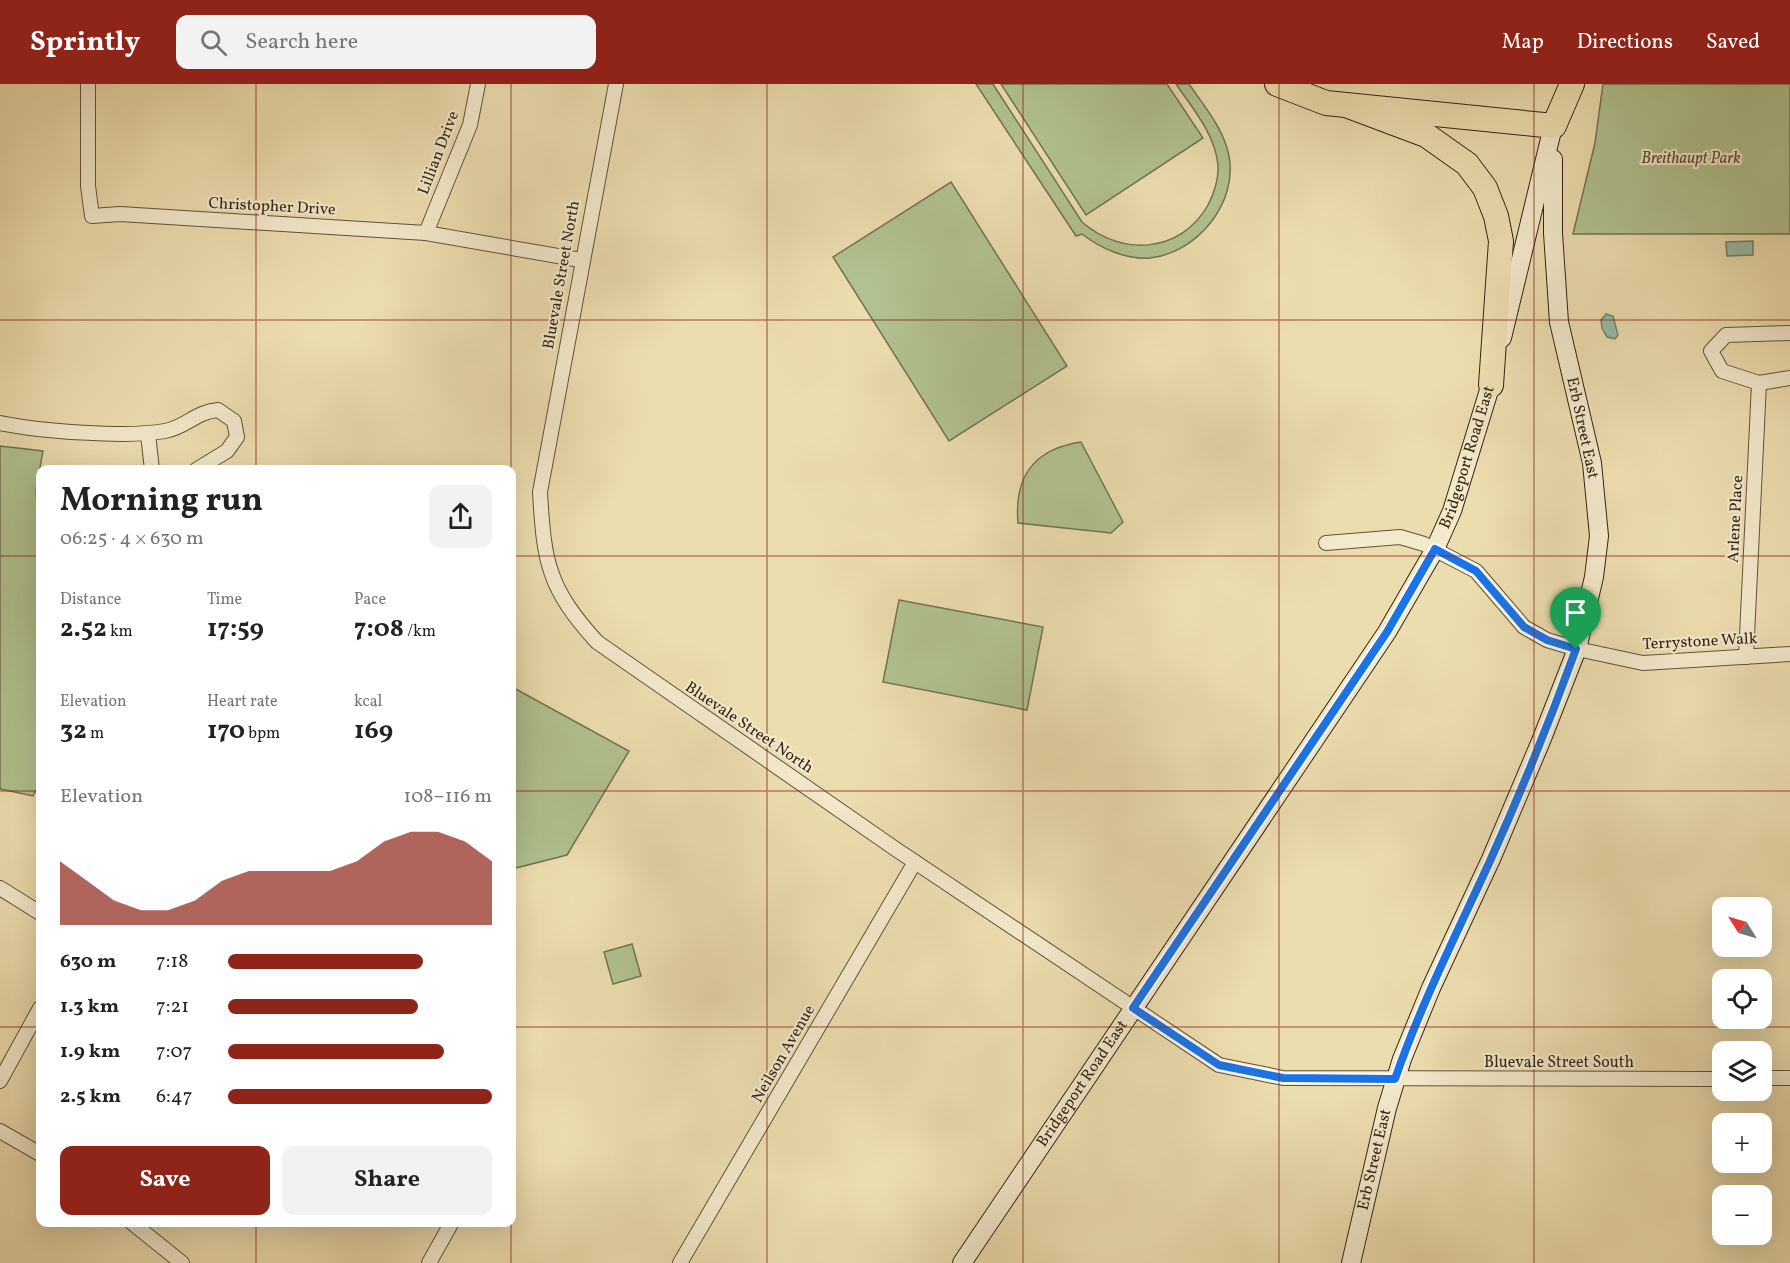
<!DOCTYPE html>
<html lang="en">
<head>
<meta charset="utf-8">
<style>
	body { margin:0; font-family:Vollkorn,serif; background:#f2f2f2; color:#222; height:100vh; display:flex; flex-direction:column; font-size:22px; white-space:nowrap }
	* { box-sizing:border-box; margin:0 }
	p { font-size:20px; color:#767676 }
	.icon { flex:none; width:33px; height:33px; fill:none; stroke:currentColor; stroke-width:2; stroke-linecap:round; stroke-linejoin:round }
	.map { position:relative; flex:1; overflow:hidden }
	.details { position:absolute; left:36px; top:381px; width:480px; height:762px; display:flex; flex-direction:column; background:#fff; border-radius:12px; box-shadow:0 6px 24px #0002 }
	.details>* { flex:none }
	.needle { width:39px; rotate:307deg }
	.controls { position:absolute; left:1712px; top:813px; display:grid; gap:12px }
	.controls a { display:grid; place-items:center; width:60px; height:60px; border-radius:12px; background:#fff; box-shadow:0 6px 24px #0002; font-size:30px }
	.pin { position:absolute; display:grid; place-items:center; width:51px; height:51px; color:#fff; margin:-62px -26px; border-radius:50% 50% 50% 0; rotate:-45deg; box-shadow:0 0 6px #0007 }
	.pin .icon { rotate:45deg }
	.round { display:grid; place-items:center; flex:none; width:63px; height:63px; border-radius:12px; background:#f2f2f2 }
	.head { display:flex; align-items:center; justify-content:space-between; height:102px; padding:0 24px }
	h1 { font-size:33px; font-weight:700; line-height:45px }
	.metrics { display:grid; grid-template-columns:repeat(3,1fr); gap:9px; height:102px; padding:6px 24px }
	.metrics div { display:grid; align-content:center }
	.metrics b { font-size:26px; font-weight:700 }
	.metrics small { font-size:16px; font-weight:400 }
	.metrics p { font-size:16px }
	.chart { height:168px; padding:12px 24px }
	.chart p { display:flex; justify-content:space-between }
	.chart svg { width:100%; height:108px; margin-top:6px; fill:#8f2418; opacity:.7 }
	.action { display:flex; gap:12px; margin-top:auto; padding:12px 24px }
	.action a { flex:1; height:69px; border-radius:12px; background:#8f2418; color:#fff; font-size:24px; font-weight:700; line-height:69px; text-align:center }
	.action a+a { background:#f2f2f2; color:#222 }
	ul { padding:0 24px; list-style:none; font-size:20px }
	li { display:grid; grid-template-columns:96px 72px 1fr; align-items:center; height:45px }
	li i { height:15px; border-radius:8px; background:#8f2418 }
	header { display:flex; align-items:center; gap:36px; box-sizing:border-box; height:84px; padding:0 30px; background:#8f2418; color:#fff }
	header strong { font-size:28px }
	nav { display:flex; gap:33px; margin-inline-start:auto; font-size:21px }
	.search { width:420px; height:54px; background:#f2f2f2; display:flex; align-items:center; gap:15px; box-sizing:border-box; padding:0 21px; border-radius:12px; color:#767676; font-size:22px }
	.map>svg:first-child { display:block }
	.green { fill:#b1c290; stroke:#727452; stroke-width:1.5 }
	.water { fill:#99bca7; stroke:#71806d; stroke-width:1.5 }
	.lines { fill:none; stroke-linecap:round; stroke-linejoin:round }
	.street-casing { stroke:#62533c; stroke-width:16 }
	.secondary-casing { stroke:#342515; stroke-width:20 }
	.highway-casing { stroke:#342515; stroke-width:26 }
	.street { stroke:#f3e9cb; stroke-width:14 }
	.secondary { stroke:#f3e9cb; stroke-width:18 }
	.highway { stroke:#ecddaf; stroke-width:24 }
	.route-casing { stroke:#fff; stroke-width:12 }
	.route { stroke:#1a73e8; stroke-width:8 }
	.grid { fill:none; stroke:#8f2418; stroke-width:1.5; stroke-opacity:0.55 }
	.labels { text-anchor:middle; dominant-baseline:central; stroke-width:4.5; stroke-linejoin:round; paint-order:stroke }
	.street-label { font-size:16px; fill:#342515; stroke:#f3e9cb }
	.park-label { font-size:16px; font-style:italic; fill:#534c34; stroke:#f3e9cb }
</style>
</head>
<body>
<header>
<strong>Sprintly</strong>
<div class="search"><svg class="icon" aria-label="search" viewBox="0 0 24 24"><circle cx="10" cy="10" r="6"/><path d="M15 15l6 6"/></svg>Search here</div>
<nav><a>Map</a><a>Directions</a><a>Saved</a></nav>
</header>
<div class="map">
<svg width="1790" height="1179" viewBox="0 0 1790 1179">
	<rect width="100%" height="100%" fill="#ecddaf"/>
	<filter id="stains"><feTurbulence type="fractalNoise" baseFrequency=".00333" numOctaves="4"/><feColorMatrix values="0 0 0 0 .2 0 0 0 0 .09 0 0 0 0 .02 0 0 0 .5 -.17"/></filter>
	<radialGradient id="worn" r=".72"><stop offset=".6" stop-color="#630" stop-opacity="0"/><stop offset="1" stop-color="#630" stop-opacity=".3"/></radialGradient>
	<g class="green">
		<path d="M976,0H993L1082,138C1122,173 1181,169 1208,121C1214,110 1219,94 1218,81C1215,50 1193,25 1176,0H1189C1204,22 1224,45 1229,72C1238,119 1197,169 1150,174C1126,176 1100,164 1082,150L1076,152Z"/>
		<polygon points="1001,0 1167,0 1203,54 1086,131"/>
		<polygon points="1603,0 1790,0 1790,150 1573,150 1595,59"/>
		<polygon points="951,98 1067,282 949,357 833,173"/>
		<path d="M1081,358L1123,438L1111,449L1018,439C1014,392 1034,365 1081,358Z"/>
		<polygon points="0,362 43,367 36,405 40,489 40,699 33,712 0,705"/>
		<polygon points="899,516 1043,543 1027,626 883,598"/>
		<polygon points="512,603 629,667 567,771 512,785"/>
		<polygon points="632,860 641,892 613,900 604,868"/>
	</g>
	<g class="water">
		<polygon points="1753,157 1753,171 1727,172 1726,158"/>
		<polygon points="1606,230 1613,232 1618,251 1615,255 1607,253 1602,244 1601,236"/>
	</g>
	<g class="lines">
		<defs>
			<g id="street">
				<polyline points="88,0 88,102 92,132 120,130 426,149 581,176"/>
				<path d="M616,0L540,408C544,479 548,504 597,558L897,766L1219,981L1283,994L1722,995"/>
				<polyline points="426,149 470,41 478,0"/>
				<polyline points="1790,249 1726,251 1711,267 1722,287 1759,299 1790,294"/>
				<path d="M0,339C40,347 126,354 165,347C187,343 195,328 218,326L234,337L237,353L227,367L196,386"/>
				<polyline points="148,350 152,386"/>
				<polyline points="1326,459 1400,453 1424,460 1476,487 1524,543 1547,556 1577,565 1643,579 1790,570"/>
				<polyline points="1746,573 1759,299"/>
				<polyline points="0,804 40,829"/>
				<polyline points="1761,994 1790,994"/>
				<polyline points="0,997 40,924"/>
				<polyline points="0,1047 40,1070"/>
				<polyline points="131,1138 182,1179"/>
				<polyline points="429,1179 452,1138"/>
				<polyline points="680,1179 915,778"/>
			</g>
			<g id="secondary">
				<polyline points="1502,254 1556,30"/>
				<path id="s1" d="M962,1179L1387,548L1435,465L1452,427L1494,290"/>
				<path id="s2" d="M1351,1179L1387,1024L1402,975L1431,904L1491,775L1541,657L1577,565L1594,493L1599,452L1592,379L1559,238L1553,149V75"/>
			</g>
			<g id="highway">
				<polyline points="1277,0 1326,19 1554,42 1572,0"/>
				<polyline points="1346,21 1426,51 1467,80 1485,104 1496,132 1501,157 1491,301"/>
			</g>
		</defs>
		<use href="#street" class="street-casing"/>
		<use href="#secondary" class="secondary-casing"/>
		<use href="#highway" class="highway-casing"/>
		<use href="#street" class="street"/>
		<use href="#secondary" class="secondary"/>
		<use href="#highway" class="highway"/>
	</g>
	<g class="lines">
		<defs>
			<path id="route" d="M1435,465L1476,487L1524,543L1547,556L1576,565C1550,637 1521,708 1490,777C1457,849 1421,920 1395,995L1283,994L1219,981L1133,924L1387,548Z"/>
		</defs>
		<use href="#route" class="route-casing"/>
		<use href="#route" class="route"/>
	</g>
	<path class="grid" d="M256,0V386M511,0V386M767,0V1179M1023,0V1179M1279,0V1179M1534,0V1179M0,236H1790M0,472H40M512,472H1790M0,707H40M512,707H1790M0,943H40M512,943H1790M256,1138V1179M511,1138V1179"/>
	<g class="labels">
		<g class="street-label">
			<text transform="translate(439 69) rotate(-69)">Lillian Drive</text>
			<text transform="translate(272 123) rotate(3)">Christopher Drive</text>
			<text transform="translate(562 191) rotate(-80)">Bluevale Street North</text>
			<text transform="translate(1582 344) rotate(78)">Erb Street East</text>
			<text stroke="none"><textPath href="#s1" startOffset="954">Bridgeport Road East</textPath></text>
			<text transform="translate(1736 435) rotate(-87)">Arlene Place</text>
			<text transform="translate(1700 558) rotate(-3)">Terrystone Walk</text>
			<text transform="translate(749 644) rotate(34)">Bluevale Street North</text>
			<text transform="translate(784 970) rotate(-60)">Neilson Avenue</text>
			<text x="1559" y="979">Bluevale Street South</text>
			<text stroke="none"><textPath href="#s1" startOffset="216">Bridgeport Road East</textPath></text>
			<text stroke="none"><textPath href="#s2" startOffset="106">Erb Street East</textPath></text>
		</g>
		<g class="park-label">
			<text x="1691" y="75">Breithaupt Park</text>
		</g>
	</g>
	<rect width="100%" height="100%" filter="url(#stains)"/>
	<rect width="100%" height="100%" fill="url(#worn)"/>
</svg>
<div class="controls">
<a><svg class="needle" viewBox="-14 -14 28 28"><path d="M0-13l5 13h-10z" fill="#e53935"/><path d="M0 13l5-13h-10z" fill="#767676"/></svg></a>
<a><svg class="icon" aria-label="locate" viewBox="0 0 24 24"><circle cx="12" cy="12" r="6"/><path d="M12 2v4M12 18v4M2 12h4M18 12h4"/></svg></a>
<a><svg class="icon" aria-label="layers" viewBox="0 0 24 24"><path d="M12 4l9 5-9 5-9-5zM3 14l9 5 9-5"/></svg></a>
<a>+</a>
<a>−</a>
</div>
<div class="pin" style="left:1576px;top:565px;background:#1e9e55"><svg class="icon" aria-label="arrive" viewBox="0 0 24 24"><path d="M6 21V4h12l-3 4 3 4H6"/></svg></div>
<section class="details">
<div class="head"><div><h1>Morning run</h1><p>06:25 · 4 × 630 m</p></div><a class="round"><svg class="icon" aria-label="share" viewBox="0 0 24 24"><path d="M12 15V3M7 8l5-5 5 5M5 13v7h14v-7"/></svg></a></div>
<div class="metrics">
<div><p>Distance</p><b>2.52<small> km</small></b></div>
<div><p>Time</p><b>17:59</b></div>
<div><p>Pace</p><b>7:08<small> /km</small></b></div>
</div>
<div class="metrics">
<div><p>Elevation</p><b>32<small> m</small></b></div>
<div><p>Heart rate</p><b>170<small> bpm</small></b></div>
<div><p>kcal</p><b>169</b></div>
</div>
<div class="chart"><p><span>Elevation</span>108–116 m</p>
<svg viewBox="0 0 160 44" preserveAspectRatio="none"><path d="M0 44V18L10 26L20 34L30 38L40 38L50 34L60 26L70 22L80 22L90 22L100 22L110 18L120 10L130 6L140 6L150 10L160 18V44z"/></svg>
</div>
<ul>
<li><b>630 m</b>7:18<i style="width:74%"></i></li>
<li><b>1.3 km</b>7:21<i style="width:72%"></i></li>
<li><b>1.9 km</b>7:07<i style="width:82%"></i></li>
<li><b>2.5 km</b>6:47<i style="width:100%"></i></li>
</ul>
<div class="action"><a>Save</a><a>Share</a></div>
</section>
</div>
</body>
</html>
